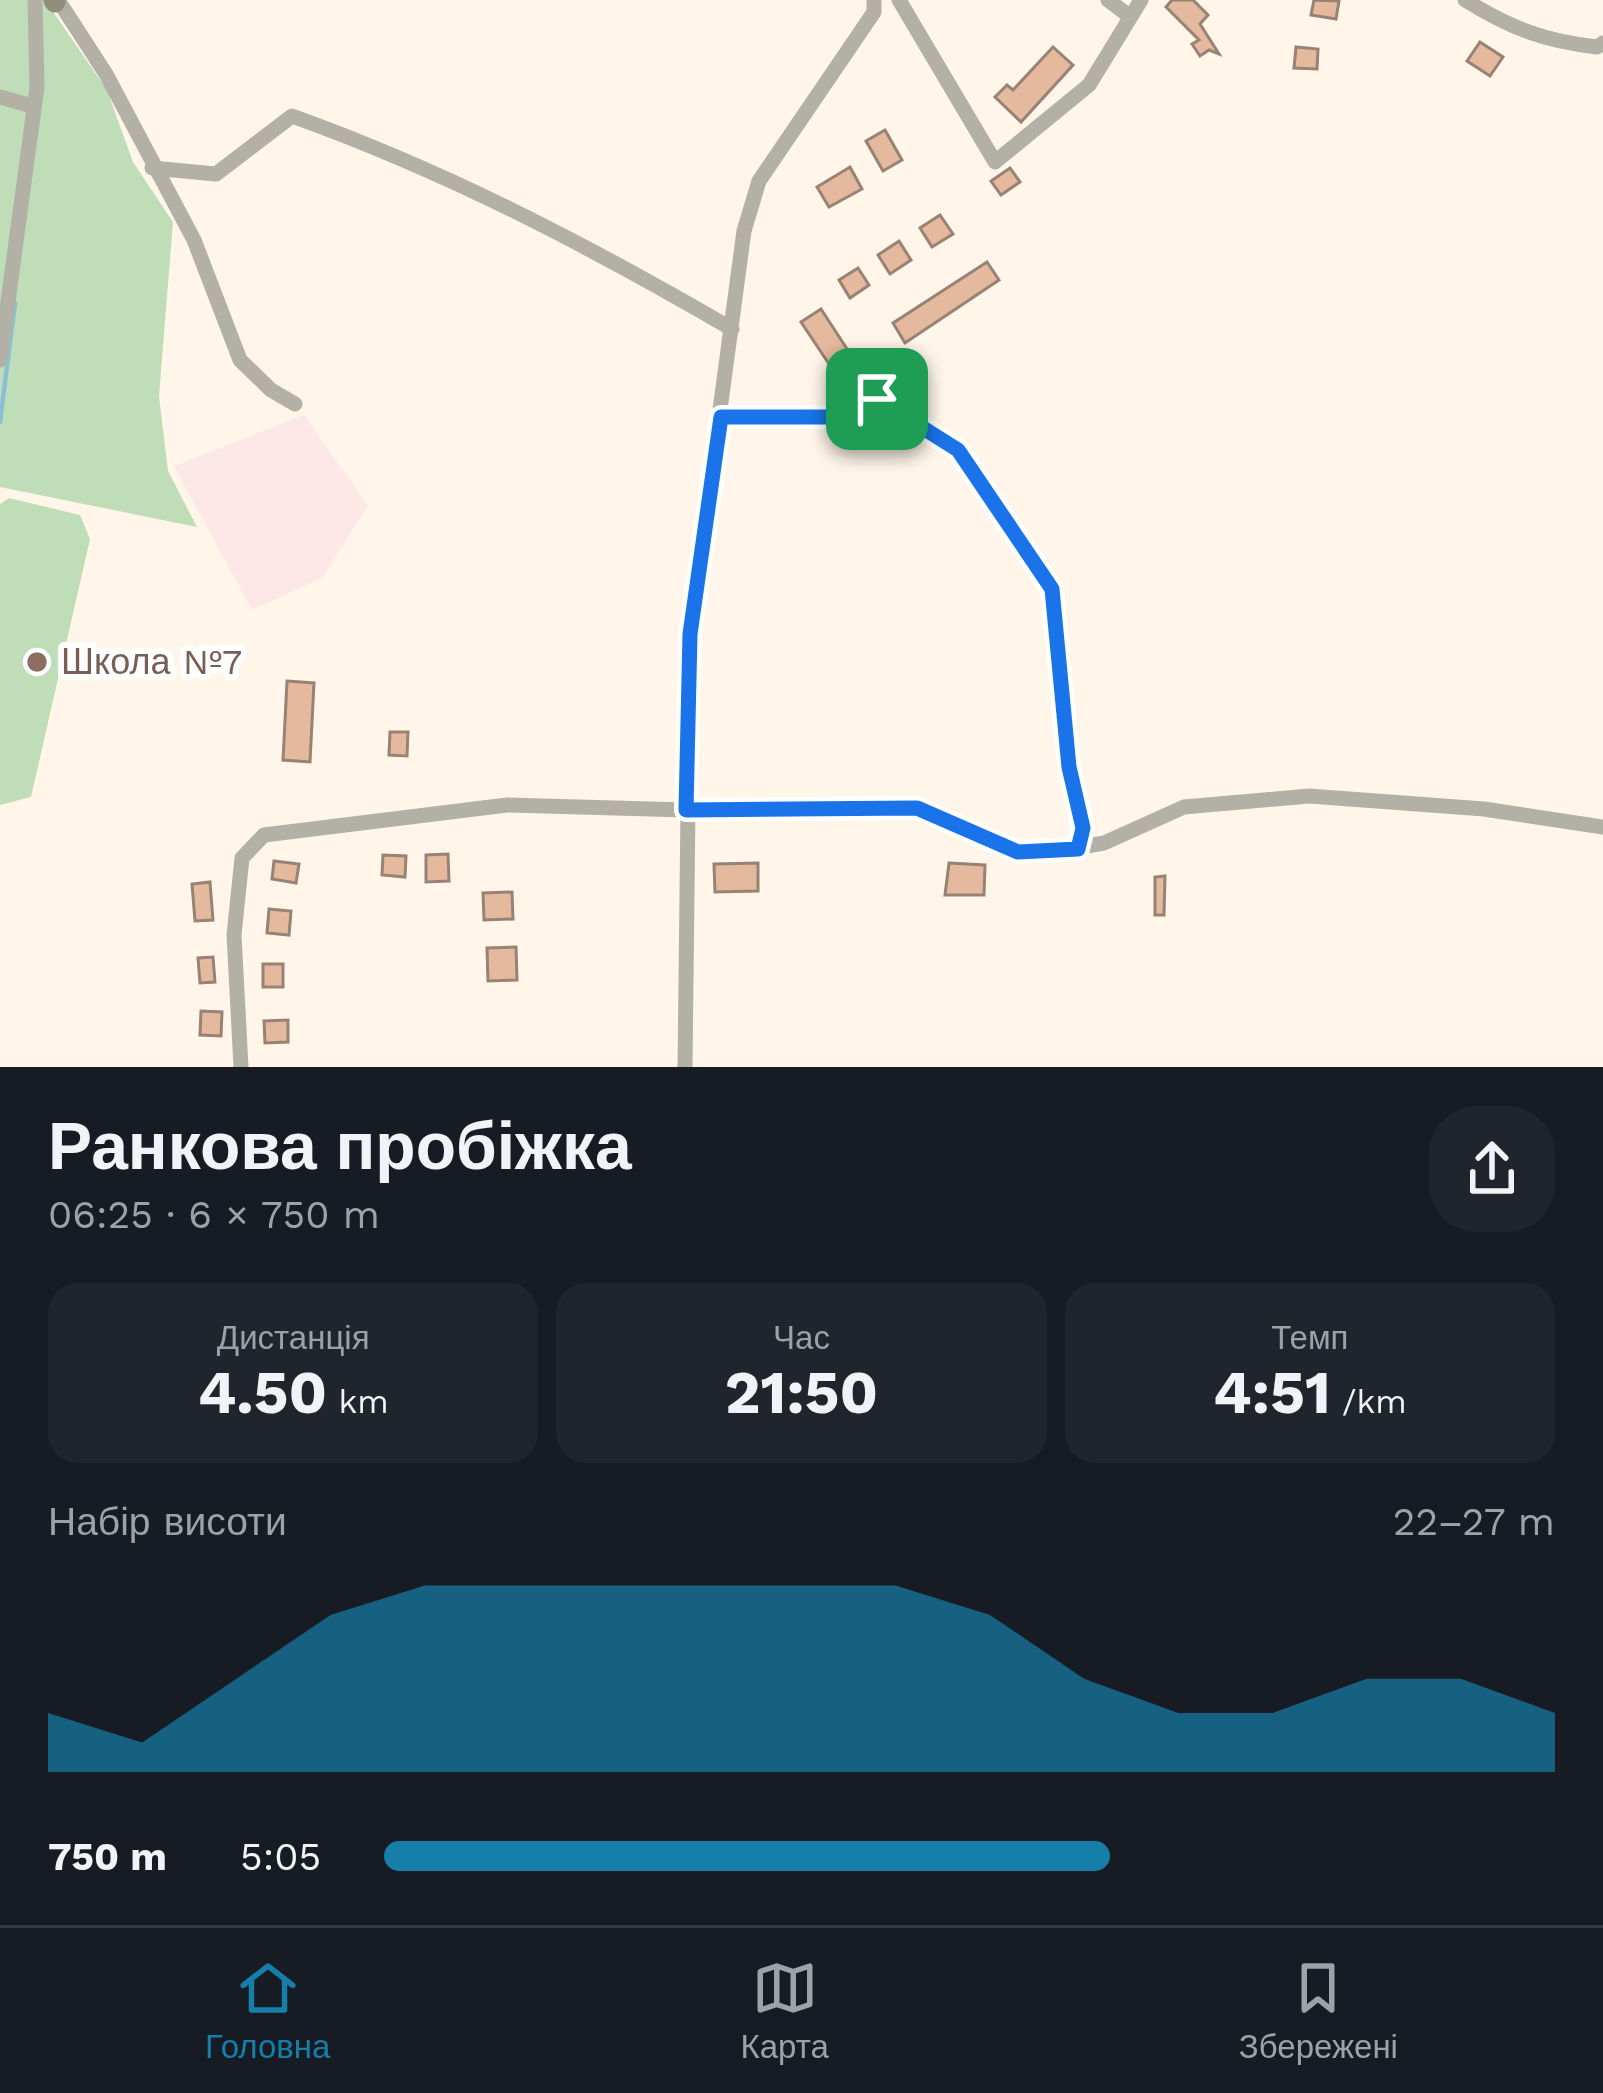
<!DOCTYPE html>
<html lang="uk">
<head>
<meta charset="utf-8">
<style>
	body { margin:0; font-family:"Work Sans",sans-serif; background:#20242c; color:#f1f3f6; height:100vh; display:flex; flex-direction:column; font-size:45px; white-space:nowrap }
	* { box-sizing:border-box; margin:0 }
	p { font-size:39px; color:#9ea1a6 }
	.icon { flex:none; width:66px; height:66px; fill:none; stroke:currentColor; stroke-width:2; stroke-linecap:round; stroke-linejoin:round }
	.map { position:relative; height:1067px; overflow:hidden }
	.drawer { display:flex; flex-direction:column; background:#171b24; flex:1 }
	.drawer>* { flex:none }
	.pin { position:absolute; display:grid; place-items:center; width:102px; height:102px; color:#fff; margin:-51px; border-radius:24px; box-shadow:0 6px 18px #0006 }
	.round { display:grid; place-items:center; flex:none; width:126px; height:126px; border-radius:48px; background:#20242c }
	.headline { display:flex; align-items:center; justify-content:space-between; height:204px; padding:0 48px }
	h1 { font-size:66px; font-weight:700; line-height:90px }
	.figures { display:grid; grid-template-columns:repeat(3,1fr); gap:18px; height:204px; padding:12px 48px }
	.figures div { display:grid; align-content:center; border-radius:30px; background:#20242c; text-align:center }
	.figures b { font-size:60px; font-weight:700 }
	.figures small { font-size:33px; font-weight:400 }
	.figures p { font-size:33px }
	.chart { height:336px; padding:24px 48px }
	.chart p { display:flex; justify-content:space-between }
	.chart svg { width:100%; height:216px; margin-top:12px; fill:#167fa9; opacity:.7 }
	ul { padding:0 48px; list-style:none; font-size:39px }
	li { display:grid; grid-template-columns:192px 144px 1fr; align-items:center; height:90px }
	li i { height:30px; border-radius:15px; background:#167fa9 }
	.tabs { display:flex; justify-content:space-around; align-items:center; height:168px; border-top:3px solid #363941; background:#171b24; font-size:33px; color:#9ea1a6 }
	.tabs a { display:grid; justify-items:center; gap:6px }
	.tabs .selected { color:#167fa9 }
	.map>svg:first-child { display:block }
	.industrial { fill:#fde7e7 }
	.green { fill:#bfdeb8 }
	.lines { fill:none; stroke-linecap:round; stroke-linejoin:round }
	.stream { stroke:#8abfd5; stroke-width:4.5 }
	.building { fill:#e5b99d; stroke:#978274; stroke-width:3 }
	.street { stroke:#b3b0a5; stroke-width:15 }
	.secondary { stroke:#918d7d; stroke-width:21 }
	.route-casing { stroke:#fff; stroke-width:24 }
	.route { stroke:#1a73e8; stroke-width:15 }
	.education-dot { fill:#8d6e63; stroke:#fff; stroke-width:4.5 }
	.labels { text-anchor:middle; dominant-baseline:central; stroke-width:12; stroke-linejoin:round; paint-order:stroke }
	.education-label { font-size:36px; fill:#785e54; stroke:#fff; text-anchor:start }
</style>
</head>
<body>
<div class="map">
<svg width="1603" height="1067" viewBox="0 0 1603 1067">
	<rect width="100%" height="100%" fill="#fff6e9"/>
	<polygon class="industrial" points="304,415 368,506 322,578 252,610 174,466"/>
	<g class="green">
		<polygon points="0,0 45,0 107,90 133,162 173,222 159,396 168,471 197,527 0,487"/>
		<polygon points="9,498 80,515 90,539 31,797 0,805 0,504"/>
	</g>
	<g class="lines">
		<polyline class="stream" points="0,422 15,303"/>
	</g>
	<g class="building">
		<polygon points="1172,0 1193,0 1208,15 1200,24 1219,54 1209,50 1200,56 1192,44 1199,40 1166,7"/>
		<polygon points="1314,0 1339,1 1336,19 1311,15"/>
		<polygon points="1480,42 1503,57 1490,76 1467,61"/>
		<polygon points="1053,47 1073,65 1021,122 995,97 1007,85 1013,90"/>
		<polygon points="1296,47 1318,49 1317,69 1294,68"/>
		<polygon points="885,130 902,160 883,171 866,141"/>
		<polygon points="850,167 862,189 829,207 817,187"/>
		<polygon points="1010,168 1020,182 1001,195 991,181"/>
		<polygon points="940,215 953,234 932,247 920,228"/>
		<polygon points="899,241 911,260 890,274 878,255"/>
		<polygon points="987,262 999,280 905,343 893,323"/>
		<polygon points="858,268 869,285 850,298 839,280"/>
		<polygon points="821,309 864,375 845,388 801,322"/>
		<polygon points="287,681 314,683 310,762 283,760"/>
		<polygon points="390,732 408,732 407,756 389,755"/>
		<polygon points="448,854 449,881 426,882 426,855"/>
		<polygon points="383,855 406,856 405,877 382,875"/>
		<polygon points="274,861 299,864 296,883 272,879"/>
		<polygon points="758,863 758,891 715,892 714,864"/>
		<polygon points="949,863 985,865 984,895 945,895"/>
		<polygon points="1165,876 1164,915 1155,915 1155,877"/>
		<polygon points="210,882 213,920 195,921 192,884"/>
		<polygon points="512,892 513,919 484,920 483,893"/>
		<polygon points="269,909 291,911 289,935 267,933"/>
		<polygon points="516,947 517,980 488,981 487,948"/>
		<polygon points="213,957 215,982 200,983 198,958"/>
		<rect x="263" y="964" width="20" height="23"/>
		<polygon points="201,1011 222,1012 221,1036 200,1035"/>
		<polygon points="288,1020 288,1042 265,1043 264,1021"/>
	</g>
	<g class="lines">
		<g class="street">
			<polyline points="58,0 106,74 194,240 240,360 271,390 295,404"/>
			<polyline points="899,0 995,162 1089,85 1141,0"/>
			<polyline points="1108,0 1128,15"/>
			<path d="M1465,0C1510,28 1544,41 1597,47L1603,43"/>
			<polyline points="0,97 32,106"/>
			<path d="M152,168L216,174L292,116C448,172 589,246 732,329"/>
			<polyline points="0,360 37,87 35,0"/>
			<polyline points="721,417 839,417 877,399 958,450 1052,589 1069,767 1083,828 1078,849"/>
			<polyline points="241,1067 234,935 242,858 264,835 507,805 758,812 917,809 1019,852 1040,854 1104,843 1184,807 1309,796 1484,809 1603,827"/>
			<polyline points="685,1067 690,633 744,231 759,181 874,12 874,0"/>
		</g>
		<polyline class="secondary" points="54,0 55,2"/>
	</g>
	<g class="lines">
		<defs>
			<polygon id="route" points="877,399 958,450 1052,589 1069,767 1083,828 1078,849 1018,852 917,808 686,810 690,634 721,417 839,417"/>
		</defs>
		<use href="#route" class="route-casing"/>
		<use href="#route" class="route"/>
	</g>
	<circle class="education-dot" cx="37" cy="662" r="12"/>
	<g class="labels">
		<g class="education-label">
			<text x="61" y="662">Школа №7</text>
		</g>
	</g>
</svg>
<div class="pin" style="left:877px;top:399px;background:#1e9e55"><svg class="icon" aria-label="arrive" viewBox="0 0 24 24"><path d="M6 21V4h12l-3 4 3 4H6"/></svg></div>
</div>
<section class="drawer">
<div class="headline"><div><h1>Ранкова пробіжка</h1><p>06:25 · 6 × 750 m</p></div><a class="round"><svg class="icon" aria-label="share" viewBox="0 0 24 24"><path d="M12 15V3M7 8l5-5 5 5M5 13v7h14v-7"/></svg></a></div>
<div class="figures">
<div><p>Дистанція</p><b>4.50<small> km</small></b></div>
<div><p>Час</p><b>21:50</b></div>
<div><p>Темп</p><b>4:51<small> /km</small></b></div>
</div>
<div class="chart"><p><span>Набір висоти</span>22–27 m</p>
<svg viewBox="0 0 160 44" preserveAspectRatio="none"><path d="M0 44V32L10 38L20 25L30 12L40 6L50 6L60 6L70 6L80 6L90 6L100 12L110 25L120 32L130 32L140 25L150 25L160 32V44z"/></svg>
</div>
<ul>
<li><b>750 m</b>5:05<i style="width:62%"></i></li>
</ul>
</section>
<nav class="tabs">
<a class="selected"><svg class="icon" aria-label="home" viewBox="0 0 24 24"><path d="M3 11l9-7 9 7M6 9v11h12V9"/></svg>Головна</a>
<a><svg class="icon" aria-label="map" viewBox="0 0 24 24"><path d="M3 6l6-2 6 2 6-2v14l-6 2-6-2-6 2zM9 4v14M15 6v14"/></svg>Карта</a>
<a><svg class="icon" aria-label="saved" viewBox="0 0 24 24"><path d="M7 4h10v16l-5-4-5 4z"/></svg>Збережені</a>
</nav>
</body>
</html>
